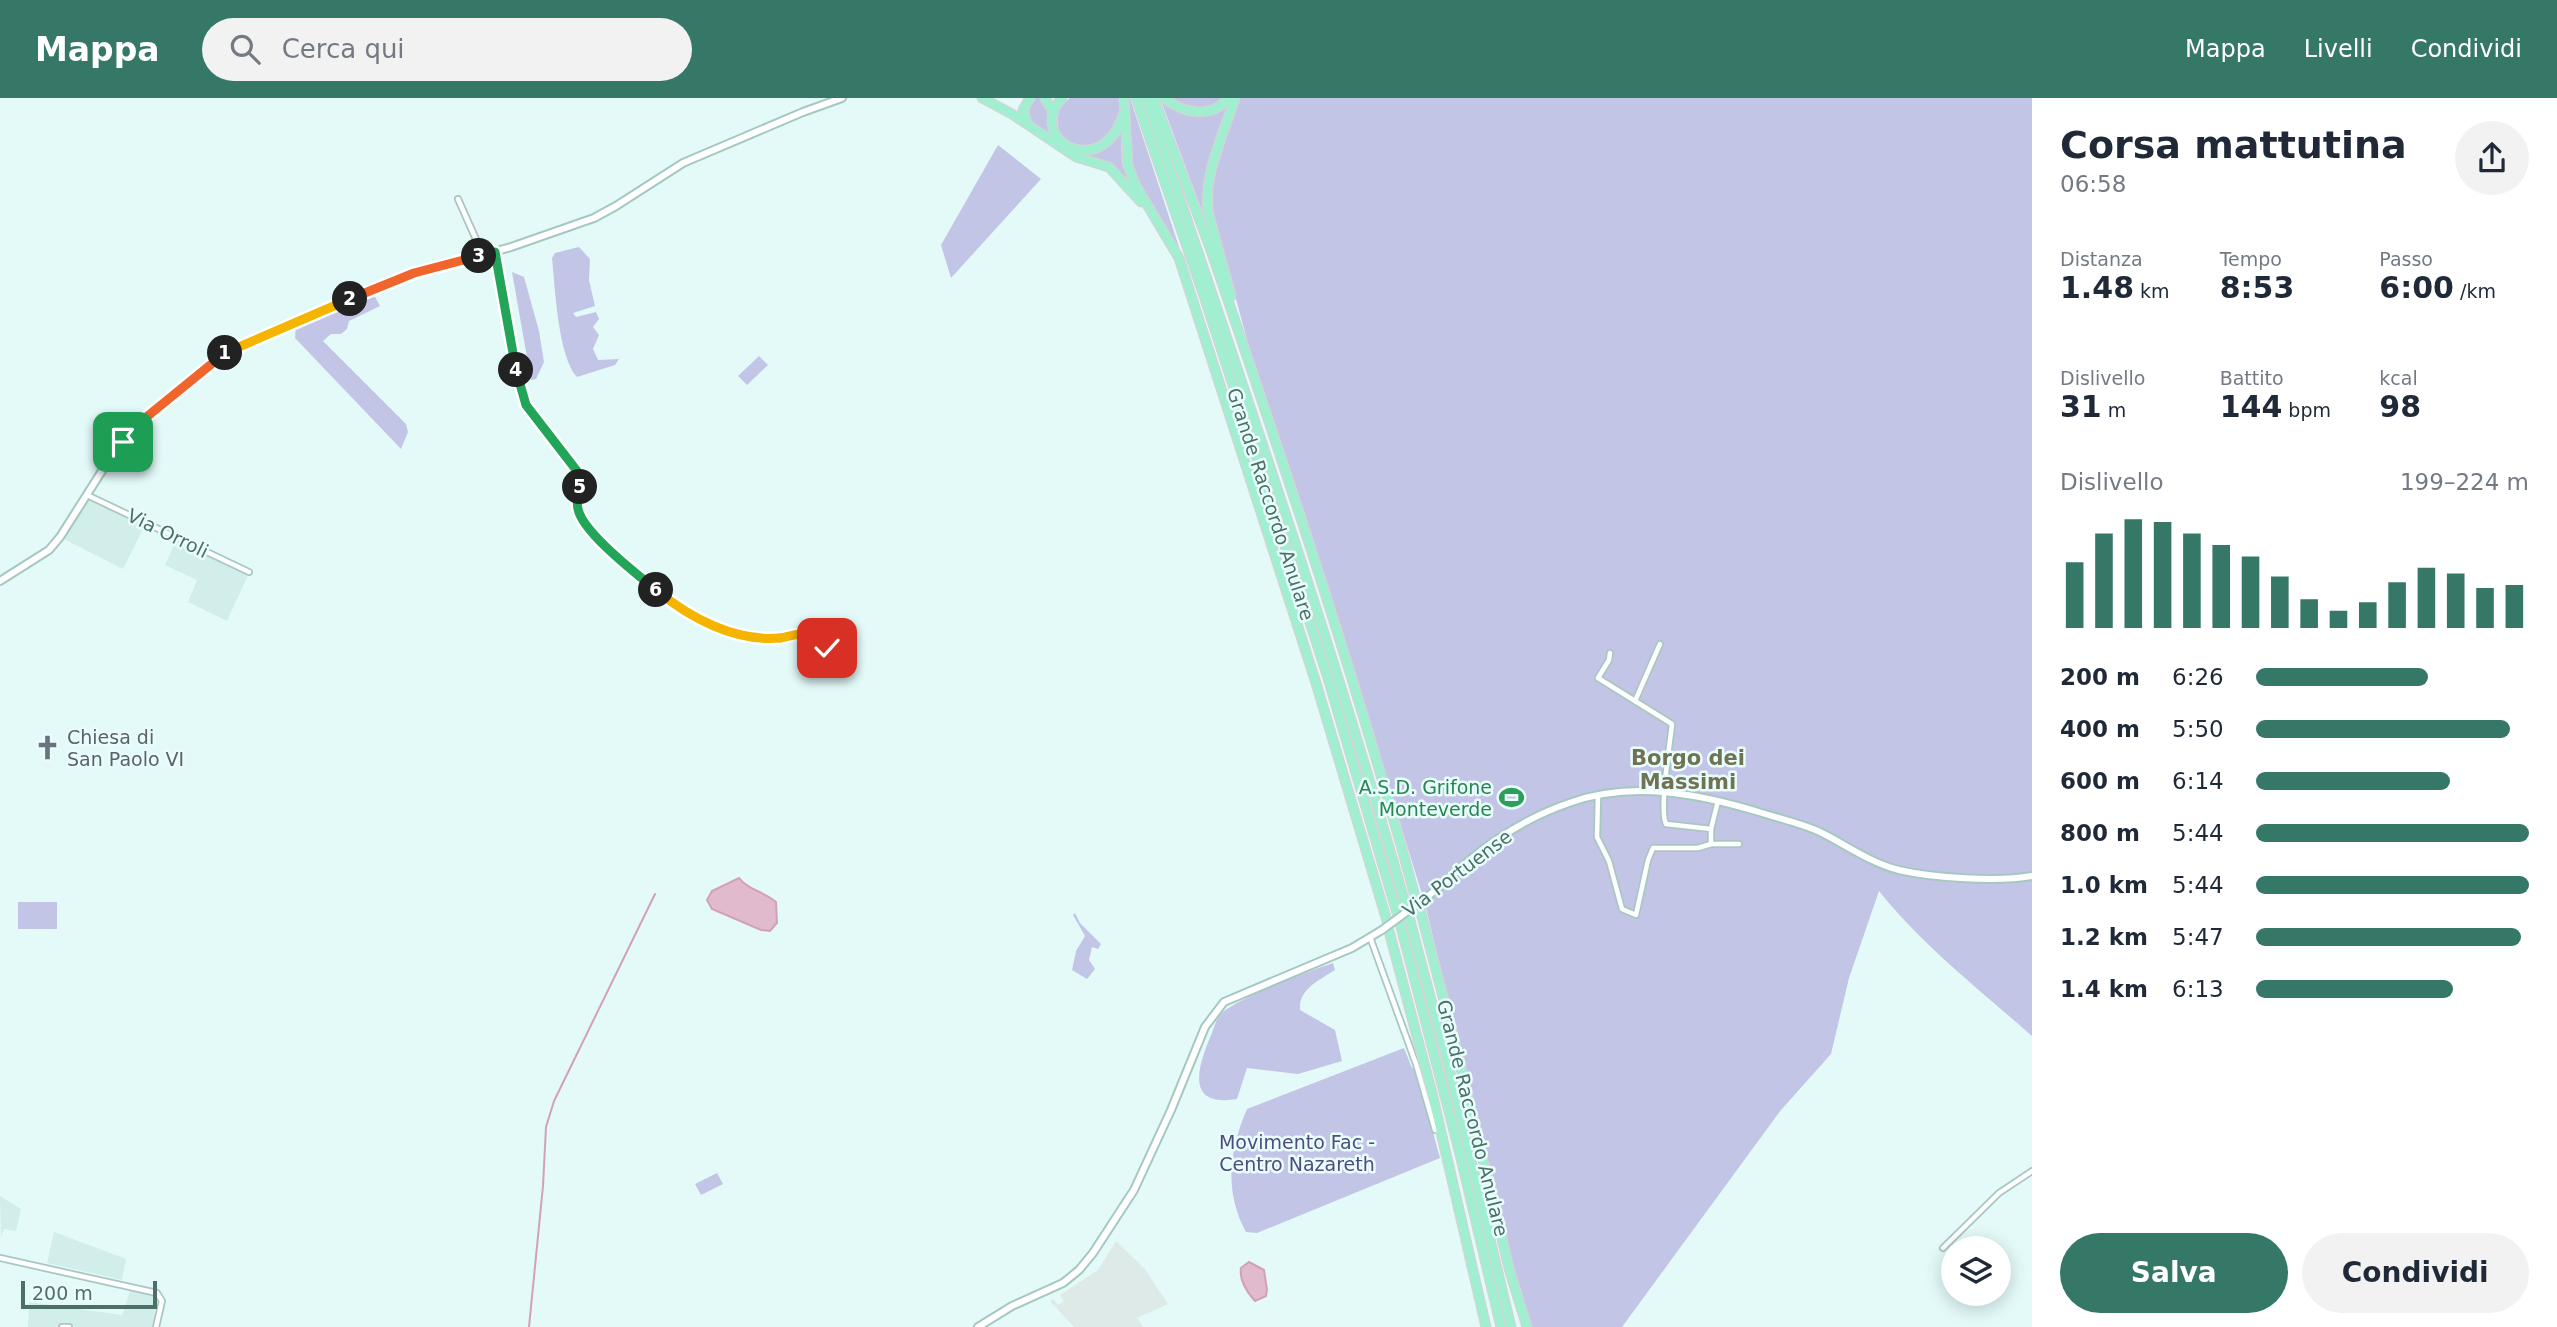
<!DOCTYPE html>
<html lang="it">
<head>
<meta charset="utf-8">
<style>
	body { margin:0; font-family:"DejaVu Sans",sans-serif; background:#f2f2f3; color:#1f2937; height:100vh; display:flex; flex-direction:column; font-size:26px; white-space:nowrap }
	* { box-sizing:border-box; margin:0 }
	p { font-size:23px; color:#747a83 }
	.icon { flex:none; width:38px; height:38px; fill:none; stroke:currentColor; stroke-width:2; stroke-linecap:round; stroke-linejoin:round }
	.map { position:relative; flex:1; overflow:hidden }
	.drawer { display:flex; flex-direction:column; background:#fff; width:525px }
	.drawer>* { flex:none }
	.tools { position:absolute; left:1941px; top:1138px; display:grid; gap:14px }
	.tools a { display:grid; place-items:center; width:70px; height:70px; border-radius:50%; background:#fff; box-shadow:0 4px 18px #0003; font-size:35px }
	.scale { position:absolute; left:21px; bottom:18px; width:136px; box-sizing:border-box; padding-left:7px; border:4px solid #4c7066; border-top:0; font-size:19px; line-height:24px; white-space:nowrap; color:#4c7066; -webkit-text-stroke:5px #e9fdfd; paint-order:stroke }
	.pin { position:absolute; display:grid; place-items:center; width:60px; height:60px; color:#fff; margin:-30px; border-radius:14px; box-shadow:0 4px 10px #0006 }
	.km { position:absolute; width:35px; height:35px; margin:-18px; border-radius:50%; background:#222; color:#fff; font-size:19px; line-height:35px; text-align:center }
	.round { display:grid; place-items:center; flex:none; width:74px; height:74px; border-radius:37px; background:#f2f2f3 }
	.summary { display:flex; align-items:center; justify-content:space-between; height:119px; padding:0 28px }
	h1 { font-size:38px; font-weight:600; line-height:52px }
	.stats { display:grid; grid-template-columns:repeat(3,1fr); gap:10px; height:119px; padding:7px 28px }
	.stats div { display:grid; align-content:center }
	.stats b { font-size:30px; font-weight:600 }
	.stats small { font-size:19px; font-weight:400 }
	.stats p { font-size:19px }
	.chart { height:196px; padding:14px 28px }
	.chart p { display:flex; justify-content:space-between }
	.chart svg { width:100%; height:126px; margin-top:7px; stroke:#367867; stroke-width:6 }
	.cta { display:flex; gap:14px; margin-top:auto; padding:14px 28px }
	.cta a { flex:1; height:80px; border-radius:42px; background:#367867; color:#fff; font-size:28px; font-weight:600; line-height:80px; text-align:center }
	.cta a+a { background:#f2f2f3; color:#1f2937 }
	ul { padding:0 28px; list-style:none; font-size:23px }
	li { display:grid; grid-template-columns:112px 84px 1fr; align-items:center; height:52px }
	li i { height:18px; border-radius:9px; background:#367867 }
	header { display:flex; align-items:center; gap:42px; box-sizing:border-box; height:98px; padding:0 35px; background:#367867; color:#fff }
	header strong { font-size:33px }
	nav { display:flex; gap:38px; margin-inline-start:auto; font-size:24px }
	.search { width:490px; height:63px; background:#f2f2f3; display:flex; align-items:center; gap:18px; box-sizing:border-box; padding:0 24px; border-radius:38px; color:#747a83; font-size:26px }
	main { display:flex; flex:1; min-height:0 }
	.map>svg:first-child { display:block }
	.residential { fill:#d1eeeb }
	.industrial { fill:#deeae8 }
	.green { fill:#c3c5e6 }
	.water { fill:#e1bacd; stroke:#d2a1b9; stroke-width:2 }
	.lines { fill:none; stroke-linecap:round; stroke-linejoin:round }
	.stream { stroke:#d2a1b9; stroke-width:2 }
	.street-casing { stroke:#a9c7c1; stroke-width:8 }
	.secondary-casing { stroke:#a5c8c1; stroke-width:10 }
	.highway-casing { stroke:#cdd7d4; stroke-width:11 }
	.street { stroke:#fff; stroke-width:4.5 }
	.secondary { stroke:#fff; stroke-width:6 }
	.highway { stroke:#a0efd1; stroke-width:8 }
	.secondary-bridge-casing { stroke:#a5c8c1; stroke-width:10; stroke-linecap:butt }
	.secondary-bridge { stroke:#fff; stroke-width:6 }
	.split-1-casing { stroke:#fff; stroke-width:14 }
	.split-2-casing { stroke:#fff; stroke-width:14 }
	.split-3-casing { stroke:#fff; stroke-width:14 }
	.split-4-casing { stroke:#fff; stroke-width:14 }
	.split-5-casing { stroke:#fff; stroke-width:14 }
	.split-6-casing { stroke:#fff; stroke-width:14 }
	.split-7-casing { stroke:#fff; stroke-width:14 }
	.split-8-casing { stroke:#fff; stroke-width:14 }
	.split-1 { stroke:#f0652b; stroke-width:9 }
	.split-2 { stroke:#f5b400; stroke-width:9 }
	.split-3 { stroke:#f0652b; stroke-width:9 }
	.split-4 { stroke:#22a559; stroke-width:9 }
	.split-5 { stroke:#22a559; stroke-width:9 }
	.split-6 { stroke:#22a559; stroke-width:9 }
	.split-7 { stroke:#f5b400; stroke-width:9 }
	.split-8 { stroke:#f5b400; stroke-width:9 }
	.labels { text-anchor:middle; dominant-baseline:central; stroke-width:5; stroke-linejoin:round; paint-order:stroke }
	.street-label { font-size:19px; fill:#4c7066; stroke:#e9fdfd }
	.worship-label { font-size:19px; fill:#5b616d; stroke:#e9fdfd; text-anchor:start }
	.leisure-label { font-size:19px; fill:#27864d; stroke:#e9fdfd; text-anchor:end }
	.park-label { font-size:19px; fill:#4f4b7f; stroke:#e9fdfd }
	.neighbourhood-label { font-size:21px; font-weight:bold; fill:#717252; stroke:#e9fdfd }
</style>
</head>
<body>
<header>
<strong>Mappa</strong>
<div class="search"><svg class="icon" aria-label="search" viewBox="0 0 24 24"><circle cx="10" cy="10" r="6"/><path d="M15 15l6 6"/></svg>Cerca qui</div>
<nav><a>Mappa</a><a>Livelli</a><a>Condividi</a></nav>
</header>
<main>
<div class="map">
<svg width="2032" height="1229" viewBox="0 0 2032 1229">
	<rect width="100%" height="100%" fill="#e3faf9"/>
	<g class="residential">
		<polygon points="87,400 145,427 123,471 64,441"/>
		<polygon points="176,442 248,477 227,523 188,504 197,482 165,467"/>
		<polygon points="0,1098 21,1111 16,1133 4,1131 1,1139"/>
		<polygon points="54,1134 126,1161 122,1182 47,1165"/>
		<polygon points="131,1190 157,1199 152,1229 78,1229 60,1225 59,1229 28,1229 29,1204 122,1217"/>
	</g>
	<polygon class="industrial" points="1116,1143 1144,1170 1168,1206 1137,1220 1143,1229 1074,1229 1050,1203 1053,1201 1058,1207 1064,1203 1060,1197 1098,1172"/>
	<g class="green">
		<polygon points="1034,0 1043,0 1047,7 1055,40 1031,24 1027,9"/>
		<path d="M1070,0H1120C1122,32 1108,46 1078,50L1061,38C1055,23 1056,10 1070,0Z"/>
		<polygon points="1127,0 1130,0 1180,152 1138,86 1132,67"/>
		<path d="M1160,0C1181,20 1214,24 1232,0L1206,82L1216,151Z"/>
		<path d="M1168,0H1226C1205,15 1190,10 1168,0Z"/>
		<path d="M1239,0H2032V938C1980,892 1922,847 1879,793L1849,880L1831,956L1781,1012L1622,1229H1532L1521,1201L1425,806L1356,582L1250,253L1213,116V82Z"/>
		<polygon points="1121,34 1122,65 1128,82 1108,64 1083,57 1104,51"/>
		<polygon points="998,47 1041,81 951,180 941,147"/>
		<path d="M579,149L590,161L589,182L595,208L573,215L576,219L596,214L599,221L593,229L599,237L593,251L598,262L619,261L615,267L577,279C558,259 555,189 552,160L555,155Z"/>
		<polygon points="512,174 524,179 539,233 544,264 536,281 531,282"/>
		<polygon points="374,197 380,208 349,223 347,231 341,236 331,236 323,243 406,326 408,334 401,351 295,240 296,227"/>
		<polygon points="759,258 768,267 747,287 738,278"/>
		<rect x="18" y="804" width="39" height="27"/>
		<polygon points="1075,815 1080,825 1101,846 1098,851 1092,849 1089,862 1095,871 1087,881 1072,872 1076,853 1085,838 1073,817"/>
		<path d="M1333,865L1335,872C1320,882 1298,891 1300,912L1335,932L1342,963L1298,976L1247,970L1237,1001C1188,1009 1196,974 1209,942C1213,934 1215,923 1220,917C1232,902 1312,872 1333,865Z"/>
		<path d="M1404,950L1412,970L1415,969L1440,1060L1257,1135L1246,1134C1224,1093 1229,1053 1247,1011Z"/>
		<polygon points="717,1075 723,1086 701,1097 695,1086"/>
	</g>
	<g class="water">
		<path d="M739,780C748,792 763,793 776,804L777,825L770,833L761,832L712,811L707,802L712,793Z"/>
		<path d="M1249,1164L1264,1172L1267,1192L1266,1198L1255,1203C1247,1194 1239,1183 1241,1170Z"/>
	</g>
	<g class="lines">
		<polyline class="stream" points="529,1229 543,1088 546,1029 554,1003 655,796"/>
		<defs>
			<g id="street">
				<polyline points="458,101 483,157"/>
				<path d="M495,154L512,256L524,302L542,331L577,373C583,388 573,404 581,419C587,430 597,439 606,447C645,487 699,535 758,540C772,541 801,533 811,536C817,538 822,545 827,550"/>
				<polyline points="87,397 249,474"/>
				<polyline points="1635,603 1660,546"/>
				<path d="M1598,698L1597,739L1609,763L1622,811L1636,817L1648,762L1653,750H1698L1711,746V731L1666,726C1659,711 1670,646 1672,626L1598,580L1609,562L1610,555"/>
				<polyline points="1711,731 1718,703"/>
				<polyline points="1711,746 1739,746"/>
				<polyline points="1370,839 1416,966 1435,1032"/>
				<polyline points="1943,1150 1999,1095 2032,1073"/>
				<polyline points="0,1160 157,1195 162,1203 156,1229"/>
				<polyline points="62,1229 69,1229"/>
			</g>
			<g id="secondary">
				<polyline points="0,483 49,452 60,439 107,365 134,331 212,263 230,251 405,178 511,149 594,120 616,108 683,65 803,14 842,0"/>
				<path d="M1424,801C1448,784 1470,759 1493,744C1516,728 1543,714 1569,705C1633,682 1700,696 1762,715C1781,721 1800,725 1818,733C1845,746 1870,765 1899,772C1933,780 1998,784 2032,778"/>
				<polyline points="978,1229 1012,1208 1063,1185 1079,1172 1093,1155 1134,1092 1171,1012 1205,929 1224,904 1352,850 1382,832"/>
			</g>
			<g id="highway">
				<polyline points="982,0 1012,16 1076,59 1109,69 1141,104"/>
				<polyline points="1045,0 1053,14"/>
				<path d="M1062,0C1025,41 1101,85 1123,17"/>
				<polyline points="1124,0 1128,68 1136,88 1179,160 1316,585 1387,823"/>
				<polyline points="1136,0 1205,201 1328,580 1397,815"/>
				<path d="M1146,0C1236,269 1330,536 1406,809"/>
				<path d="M1154,0C1173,55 1196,109 1215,164C1287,375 1358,587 1416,802"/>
				<path d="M1164,0C1184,16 1211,21 1229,0"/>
				<polyline points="1027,25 1023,12 1030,0"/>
				<path d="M1231,198L1208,114C1203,77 1224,35 1235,0"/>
				<polyline points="1420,811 1452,933 1510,1174 1527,1229"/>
				<polyline points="1409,819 1448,966 1511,1229"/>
				<polyline points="1400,825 1460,1056 1501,1229"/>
				<polyline points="1389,833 1432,995 1486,1229"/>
			</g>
		</defs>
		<use href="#street" class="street-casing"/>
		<use href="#secondary" class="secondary-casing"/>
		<use href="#highway" class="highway-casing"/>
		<use href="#street" class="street"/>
		<use href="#secondary" class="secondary"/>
		<use href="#highway" class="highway"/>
		<defs>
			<polyline id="secondary-bridge" points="1382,832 1424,801"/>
		</defs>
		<use href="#secondary-bridge" class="secondary-bridge-casing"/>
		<use href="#secondary-bridge" class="secondary-bridge"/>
	</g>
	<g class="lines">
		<defs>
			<polyline id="split-1" points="123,344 144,321 225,255"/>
			<polyline id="split-2" points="225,255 350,201"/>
			<polyline id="split-3" points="350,201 414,175 479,158"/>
			<polyline id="split-4" points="479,158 495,154 516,272"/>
			<polyline id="split-5" points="516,272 526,307 577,373 580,389"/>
			<path id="split-6" d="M580,389C579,396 576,404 578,411C583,435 637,476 656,492"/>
			<path id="split-7" d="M656,492C690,520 735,544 780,540"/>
			<path id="split-8" d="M780,540C804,535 808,531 827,550"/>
		</defs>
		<use href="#split-1" class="split-1-casing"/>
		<use href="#split-2" class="split-2-casing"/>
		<use href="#split-3" class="split-3-casing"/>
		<use href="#split-4" class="split-4-casing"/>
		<use href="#split-5" class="split-5-casing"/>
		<use href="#split-6" class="split-6-casing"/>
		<use href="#split-7" class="split-7-casing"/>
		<use href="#split-8" class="split-8-casing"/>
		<use href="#split-1" class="split-1"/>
		<use href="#split-2" class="split-2"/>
		<use href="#split-3" class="split-3"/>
		<use href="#split-4" class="split-4"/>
		<use href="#split-5" class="split-5"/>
		<use href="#split-6" class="split-6"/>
		<use href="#split-7" class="split-7"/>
		<use href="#split-8" class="split-8"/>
	</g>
	<defs>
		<symbol id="church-bare" viewBox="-9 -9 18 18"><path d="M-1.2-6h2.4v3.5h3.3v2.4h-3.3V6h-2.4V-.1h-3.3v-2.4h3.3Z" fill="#6b7280" stroke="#e9fdfd" stroke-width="2.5" paint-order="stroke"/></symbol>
		<symbol id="stadium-bare" viewBox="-9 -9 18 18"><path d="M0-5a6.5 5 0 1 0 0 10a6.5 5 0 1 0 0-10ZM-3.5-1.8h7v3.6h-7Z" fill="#2e9e5b" stroke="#e9fdfd" stroke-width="2.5" paint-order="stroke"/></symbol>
	</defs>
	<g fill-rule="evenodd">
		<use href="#church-bare" x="30" y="632" width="35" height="35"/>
		<use href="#stadium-bare" x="1494" y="682" width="35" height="35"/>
	</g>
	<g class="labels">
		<g class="street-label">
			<text transform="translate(1271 406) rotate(72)">Grande Raccordo Anulare</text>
			<text transform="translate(168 435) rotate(26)">Via Orroli</text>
			<text transform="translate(1457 775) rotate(-37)">Via Portuense</text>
			<text transform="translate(1473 1020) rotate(76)">Grande Raccordo Anulare</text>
		</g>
		<g class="worship-label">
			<text x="67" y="639">Chiesa di<tspan x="67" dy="22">San Paolo VI</tspan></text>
		</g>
		<g class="leisure-label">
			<text x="1492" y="689">A.S.D. Grifone<tspan x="1492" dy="22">Monteverde</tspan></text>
		</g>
		<g class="park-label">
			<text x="1297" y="1044">Movimento Fac -<tspan x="1297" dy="22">Centro Nazareth</tspan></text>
		</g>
		<g class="neighbourhood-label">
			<text x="1688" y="660">Borgo dei<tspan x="1688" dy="24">Massimi</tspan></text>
		</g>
	</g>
</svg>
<div class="tools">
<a><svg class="icon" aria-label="layers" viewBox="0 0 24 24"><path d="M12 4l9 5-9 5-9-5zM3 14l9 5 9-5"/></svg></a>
</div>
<div class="scale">200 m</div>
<div class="pin" style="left:123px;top:344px;background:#1e9e55"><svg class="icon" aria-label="arrive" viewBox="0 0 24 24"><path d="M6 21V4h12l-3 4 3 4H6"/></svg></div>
<div class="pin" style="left:827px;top:550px;background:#d93025"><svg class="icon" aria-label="check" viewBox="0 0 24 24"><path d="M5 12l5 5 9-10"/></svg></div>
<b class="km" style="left:225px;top:255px">1</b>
<b class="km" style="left:350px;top:201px">2</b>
<b class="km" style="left:479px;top:158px">3</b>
<b class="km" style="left:516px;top:272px">4</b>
<b class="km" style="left:580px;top:389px">5</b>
<b class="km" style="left:656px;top:492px">6</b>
</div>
<section class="drawer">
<div class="summary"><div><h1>Corsa mattutina</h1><p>06:58</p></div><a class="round"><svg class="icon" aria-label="share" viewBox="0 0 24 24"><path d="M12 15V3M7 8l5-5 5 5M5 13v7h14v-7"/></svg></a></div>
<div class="stats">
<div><p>Distanza</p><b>1.48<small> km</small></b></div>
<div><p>Tempo</p><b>8:53</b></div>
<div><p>Passo</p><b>6:00<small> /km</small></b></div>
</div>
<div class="stats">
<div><p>Dislivello</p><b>31<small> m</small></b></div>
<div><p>Battito</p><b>144<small> bpm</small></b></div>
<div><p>kcal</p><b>98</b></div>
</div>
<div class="chart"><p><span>Dislivello</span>199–224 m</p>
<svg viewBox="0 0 160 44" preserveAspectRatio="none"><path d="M5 44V21M15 44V11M25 44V6M35 44V7M45 44V11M55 44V15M65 44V19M75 44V26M85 44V34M95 44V38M105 44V35M115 44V28M125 44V23M135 44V25M145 44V30M155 44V29"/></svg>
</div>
<ul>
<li><b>200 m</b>6:26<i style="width:63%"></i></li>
<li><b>400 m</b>5:50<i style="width:93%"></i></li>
<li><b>600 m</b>6:14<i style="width:71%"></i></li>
<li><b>800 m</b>5:44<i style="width:100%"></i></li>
<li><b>1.0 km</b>5:44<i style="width:100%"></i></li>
<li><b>1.2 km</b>5:47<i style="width:97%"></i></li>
<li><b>1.4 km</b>6:13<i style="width:72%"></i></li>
</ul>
<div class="cta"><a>Salva</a><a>Condividi</a></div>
</section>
</main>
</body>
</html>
